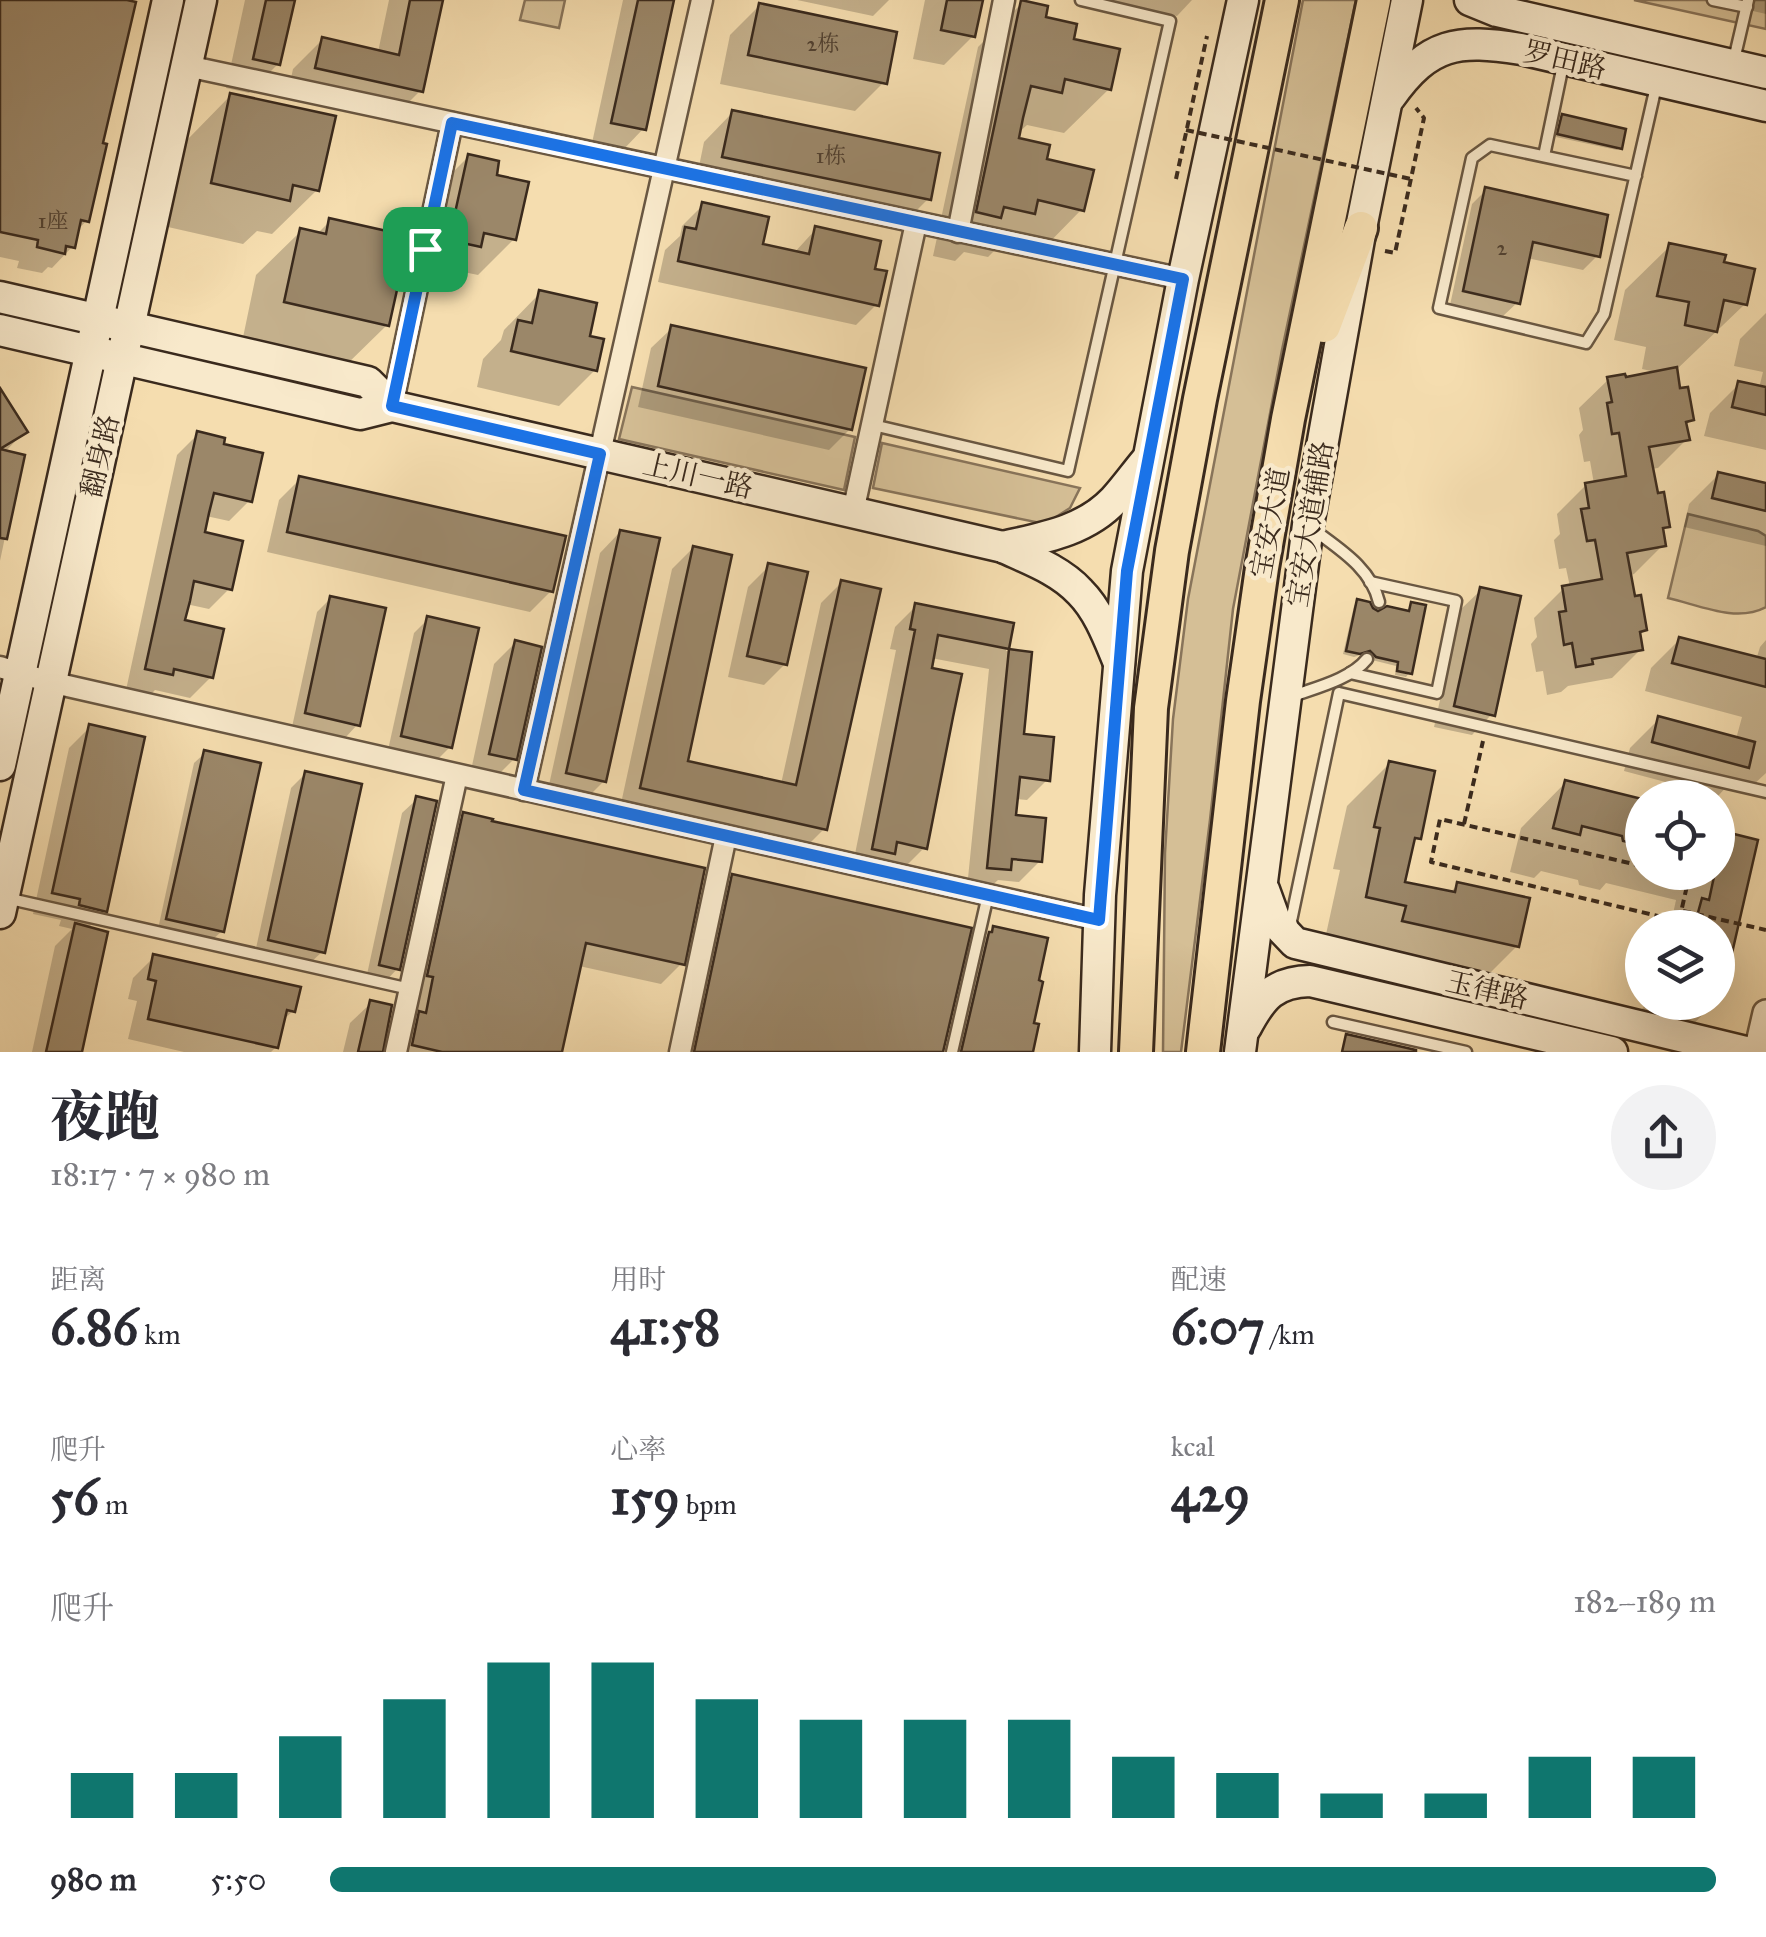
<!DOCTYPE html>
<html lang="zh">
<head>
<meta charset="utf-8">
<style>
	body { margin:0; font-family:"IM FELL Great Primer","Noto Serif SC",serif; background:#f2f2f3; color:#2b2b33; height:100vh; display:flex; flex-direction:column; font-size:38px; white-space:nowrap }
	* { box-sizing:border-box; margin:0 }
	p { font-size:32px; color:#7c7c81 }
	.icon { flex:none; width:55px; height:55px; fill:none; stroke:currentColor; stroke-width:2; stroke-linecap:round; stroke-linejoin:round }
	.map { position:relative; height:1052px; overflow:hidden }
	.sheet { display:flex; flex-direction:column; background:#fff; flex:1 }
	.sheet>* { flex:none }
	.controls { position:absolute; left:1625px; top:780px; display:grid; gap:20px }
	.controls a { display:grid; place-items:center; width:110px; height:110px; border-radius:50%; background:#fff; box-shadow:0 10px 40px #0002; font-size:50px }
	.pin { position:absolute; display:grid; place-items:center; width:85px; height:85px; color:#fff; margin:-42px; border-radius:20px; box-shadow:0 5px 15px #0006 }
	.round { display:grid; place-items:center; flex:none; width:105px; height:105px; border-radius:52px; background:#f2f2f3 }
	.summary { display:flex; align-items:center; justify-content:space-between; height:170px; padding:0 50px }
	h1 { font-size:55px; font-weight:800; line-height:75px }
	.stats { display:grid; grid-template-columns:repeat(3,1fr); gap:15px; height:170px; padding:10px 50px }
	.stats div { display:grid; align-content:center }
	.stats b { font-size:50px; font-weight:800 }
	.stats small { font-size:28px; font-weight:400 }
	.stats p { font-size:28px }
	.chart { height:280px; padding:20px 50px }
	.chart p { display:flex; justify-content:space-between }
	.chart svg { width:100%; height:180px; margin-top:10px; stroke:#0f766e; stroke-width:6 }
	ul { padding:0 50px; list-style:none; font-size:32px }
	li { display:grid; grid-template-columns:160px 120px 1fr; align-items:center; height:75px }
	li i { height:25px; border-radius:12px; background:#0f766e }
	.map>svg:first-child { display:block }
	.green { fill:#d5bf96; stroke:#88745a; stroke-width:2.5 }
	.shadow { fill:#0003 }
	.building { fill:#9b8769; stroke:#3a2a1d; stroke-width:2.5 }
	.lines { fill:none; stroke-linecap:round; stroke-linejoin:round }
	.service-casing { stroke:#695742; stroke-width:15 }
	.minor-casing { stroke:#695742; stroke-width:25 }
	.tertiary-casing { stroke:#695742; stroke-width:30 }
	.secondary-casing { stroke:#3a2a1d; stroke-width:35 }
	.primary-casing { stroke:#3a2a1d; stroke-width:38 }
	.path { stroke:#3a2a1d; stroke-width:4; stroke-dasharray:8 5; stroke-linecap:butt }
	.service { stroke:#f8e9cb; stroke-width:10 }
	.minor { stroke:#f8e9cb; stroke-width:20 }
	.tertiary { stroke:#f8e9cb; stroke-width:25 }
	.secondary { stroke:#f8e9cb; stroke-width:30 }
	.primary { stroke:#f5ddaf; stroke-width:32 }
	.path-bridge { stroke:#3a2a1d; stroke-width:4; stroke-dasharray:8 5; stroke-linecap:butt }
	.route-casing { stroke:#fff; stroke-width:20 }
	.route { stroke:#1a73e8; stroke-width:12 }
	.labels { text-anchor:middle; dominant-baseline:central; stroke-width:9; stroke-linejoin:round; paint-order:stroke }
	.number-label { font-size:22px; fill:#524130 }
	.street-label { font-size:28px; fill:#3a2a1d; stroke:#f8e9cb }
</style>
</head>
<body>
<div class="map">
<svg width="1766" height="1052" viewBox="0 0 1766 1052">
	<rect width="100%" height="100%" fill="#f5ddaf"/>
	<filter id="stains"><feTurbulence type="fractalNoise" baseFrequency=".002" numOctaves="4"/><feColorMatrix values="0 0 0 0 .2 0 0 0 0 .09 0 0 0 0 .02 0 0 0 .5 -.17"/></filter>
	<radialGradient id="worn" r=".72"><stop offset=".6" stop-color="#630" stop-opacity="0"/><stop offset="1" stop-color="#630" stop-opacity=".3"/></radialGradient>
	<g class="green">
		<polygon points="525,0 565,0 559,28 520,20"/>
		<polygon points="1303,0 1356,0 1282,350 1233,609 1210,820 1181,1052 1163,1052 1165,853 1173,719 1188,599"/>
		<polygon points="1634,0 1766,0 1766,29"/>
		<polygon points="632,387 855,437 844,490 619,439"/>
		<polygon points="882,443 1080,488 1070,508 1045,524 873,488"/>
		<path d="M1688,514L1758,531L1766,536V607C1736,623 1699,605 1668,598Z"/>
	</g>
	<g class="shadow">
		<polygon points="0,0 133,0 100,145 87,220 76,232 72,247 52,268 48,267 42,273 17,268 19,261 0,257"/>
		<polygon points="245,0 292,0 278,64 249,93 226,88"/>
		<polygon points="389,0 440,0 420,91 391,120 287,97 293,69 322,40 378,52"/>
		<polygon points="623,0 671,0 643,129 623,150 592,143"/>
		<polygon points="797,0 889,0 873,16"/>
		<polygon points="925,0 980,0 973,36 944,65 913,59"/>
		<polygon points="1102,0 1192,0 1177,16"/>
		<polygon points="1755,0 1766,0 1766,14 1753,11"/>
		<polygon points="1022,3 1071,40 1109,89 1064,133 1027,125 1017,134 1016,140 1044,161 1082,209 1038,254 1000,245 988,257 964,252 955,261 933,256 978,47"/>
		<polygon points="759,6 884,82 855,111 720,84 730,35"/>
		<polygon points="231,95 317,190 272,234 257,231 243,244 168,227 187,140"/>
		<polygon points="733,112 928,199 899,228 695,186 704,142"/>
		<polygon points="1562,117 1619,148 1617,150 1556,137"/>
		<polygon points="468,157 514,239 478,275 454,270 442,282 414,276 432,193"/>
		<polygon points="1486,190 1597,256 1583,270 1527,258 1518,302 1503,316 1450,305 1472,204"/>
		<polygon points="703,205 760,246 794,253 816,229 872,271 877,304 856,325 658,282 665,250 680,236 682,226"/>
		<polygon points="330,221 387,325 342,369 241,347 256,275 301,231 317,234"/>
		<polygon points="1670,246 1721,264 1745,304 1675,371 1678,391 1691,420 1685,426 1687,439 1658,468 1651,469 1668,526 1661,533 1663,545 1634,574 1628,576 1645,630 1638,636 1641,649 1612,678 1568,686 1561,692 1547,695 1543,671 1536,672 1531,644 1537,637 1534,618 1563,589 1570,587 1566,568 1559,569 1554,540 1560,534 1557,514 1586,485 1594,484 1590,461 1584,462 1579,435 1583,430 1579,408 1609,379 1624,380 1660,373 1642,369 1646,347 1614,340 1625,290"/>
		<polygon points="540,293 587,338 595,370 559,406 477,387 483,359 501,340 504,330"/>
		<polygon points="1766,313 1766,450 1704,436 1710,413 1739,384 1759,388 1763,372 1734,366 1740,339"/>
		<polygon points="672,328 850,429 829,450 638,407 651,348"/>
		<polygon points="0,393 25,431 4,453 22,456 0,561"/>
		<polygon points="198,434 221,446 250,500 229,521 206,516 202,534 230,588 209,609 186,604 182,622 211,677 190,698 155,690 150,695 126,690 177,455"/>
		<polygon points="1718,475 1766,486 1766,546 1684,527 1689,504"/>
		<polygon points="300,479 551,591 530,612 267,552 279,500"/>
		<polygon points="620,532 604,781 583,802 547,794 600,553"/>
		<polygon points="693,548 685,763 781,784 821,603 842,582 825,828 804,849 620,808 672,569"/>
		<polygon points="769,566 785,664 764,685 728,677 748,587"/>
		<polygon points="1481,590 1492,714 1472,735 1434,727 1460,610"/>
		<polygon points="331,598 358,724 344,739 292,727 317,612"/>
		<polygon points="1357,602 1378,614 1408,613 1412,605 1409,673 1406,677 1395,675 1396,666 1372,660 1366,653 1354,657 1343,654 1354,606"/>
		<polygon points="916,606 1011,625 1006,651 1029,654 1021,736 1048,779 1027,800 1015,799 1013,817 1040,861 1019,882 998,880 987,890 967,888 989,669 931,658 925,847 904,868 852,869 896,650 890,649 895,627"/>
		<polygon points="428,619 450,747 436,761 388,750 414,633"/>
		<polygon points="1680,639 1756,660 1760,647 1766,640 1766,773 1751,787 1731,782 1718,796 1624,771 1630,748 1659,719 1736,739 1742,717 1645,691 1651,668"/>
		<polygon points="515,643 514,759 493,780 470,775 494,664"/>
		<polygon points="90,727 105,911 88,928 79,1052 32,1052 55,946 72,929 59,926 61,920 33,914 69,748"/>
		<polygon points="205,753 222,931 211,941 158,929 194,763"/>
		<polygon points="1389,764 1418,837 1410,846 1402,883 1449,894 1458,884 1517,946 1475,988 1325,939 1340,870 1333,869 1347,806"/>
		<polygon points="305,774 323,951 308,965 255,953 291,788"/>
		<polygon points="1565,783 1642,802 1642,872 1718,872 1718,819 1729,822 1726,834 1755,841 1718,1000 1718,928 1670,928 1676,900 1606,883 1600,890 1579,885 1578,880 1541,871 1534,878 1510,872 1521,828"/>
		<polygon points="417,799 398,968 384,983 366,979 402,813"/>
		<polygon points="464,815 682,963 661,984 579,966 560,1052 395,1052 443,836"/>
		<polygon points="733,877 941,1052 679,1052 712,898"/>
		<polygon points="994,929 1031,1025 1030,1052 946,1052 968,955"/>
		<polygon points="154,957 293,1011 281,1022 276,1047 271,1052 184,1052 128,1039 137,1001 128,999 133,978"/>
		<polygon points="1648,1002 1715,1002 1674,1044 1635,1034 1641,1010"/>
		<polygon points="371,1003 381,1052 343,1052 350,1023"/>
	</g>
	<g class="building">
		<polygon points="0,0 127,0 136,2 103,143 107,144 89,222 81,220 75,248 66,246 65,254 37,247 38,240 0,232"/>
		<polygon points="266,0 295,0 280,65 253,59"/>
		<polygon points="410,0 443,0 423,92 315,68 322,37 399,55"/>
		<polygon points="638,0 674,0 646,130 611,123"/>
		<polygon points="947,0 983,0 975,37 941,30"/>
		<polygon points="1021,0 1048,6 1046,17 1077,24 1074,39 1120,49 1111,90 1065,79 1062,93 1031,86 1023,118 1019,138 1050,145 1047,159 1094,170 1084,211 1038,200 1035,214 1004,207 1001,218 976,212"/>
		<polygon points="759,3 897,32 887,84 748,55"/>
		<polygon points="230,93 336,116 319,191 293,185 290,201 211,183"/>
		<polygon points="732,110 940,153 931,200 722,157"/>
		<polygon points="1562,114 1626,129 1622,149 1557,134"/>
		<polygon points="468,154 499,161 497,175 529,182 516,240 484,233 481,247 449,240"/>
		<polygon points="1485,187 1608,215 1600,257 1533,242 1520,304 1463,291"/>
		<polygon points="702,202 769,217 763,244 809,254 815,226 881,241 875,269 887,271 879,306 678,261 685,227 696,229"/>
		<polygon points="329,218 409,236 389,326 284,302 300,228 326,234"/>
		<polygon points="1669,243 1726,255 1724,262 1755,269 1747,305 1724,300 1717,332 1685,325 1689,302 1657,296"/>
		<polygon points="539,290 597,303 590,336 604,339 597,371 511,351 518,320 532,323"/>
		<polygon points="671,325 866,368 852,430 658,386"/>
		<polygon points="1677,367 1680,388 1688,387 1694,420 1686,422 1690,440 1649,447 1658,493 1664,492 1670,527 1663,528 1666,546 1627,553 1635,596 1641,595 1647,630 1640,632 1643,650 1592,659 1593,664 1576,667 1572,643 1564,645 1559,612 1566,611 1562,586 1602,579 1595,540 1587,541 1581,509 1589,508 1585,483 1626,476 1619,433 1612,434 1607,403 1612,402 1607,377 1625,374 1626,377"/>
		<polygon points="1738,381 1766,387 1766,415 1732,407"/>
		<polygon points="0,388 28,432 0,449 25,455 7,539 0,538"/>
		<polygon points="197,431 225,438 224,444 263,453 252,502 214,493 209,513 205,532 243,541 232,590 194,581 190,601 185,620 224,629 213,678 174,669 173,675 145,669"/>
		<polygon points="1718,472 1766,483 1766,511 1712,498"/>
		<polygon points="299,476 566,536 553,592 287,532"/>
		<polygon points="620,530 660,538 606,782 566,773"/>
		<polygon points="693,546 732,555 688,761 796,785 841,580 881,589 827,830 640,788"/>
		<polygon points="768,563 808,572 787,665 747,656"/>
		<polygon points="1480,587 1521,596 1495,716 1454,706"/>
		<polygon points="330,596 386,608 360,726 305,713"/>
		<polygon points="1357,599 1370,602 1373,608 1378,611 1387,606 1409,611 1411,602 1426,605 1412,674 1397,671 1398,662 1376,657 1370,651 1360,654 1346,651"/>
		<polygon points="915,603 1014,623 1009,649 938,635 932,668 962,674 953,717 927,849 897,842 895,854 872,849 915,630 910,629"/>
		<polygon points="427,616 479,628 452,748 401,736"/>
		<polygon points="1679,637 1766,659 1766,687 1672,663"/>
		<polygon points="515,640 542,647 517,760 489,754"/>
		<polygon points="1009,649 1032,652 1024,734 1054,737 1050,781 1020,777 1016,815 1046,818 1042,862 1012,859 1011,870 987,868"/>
		<polygon points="1658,716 1755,742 1749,768 1652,742"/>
		<polygon points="89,724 145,737 107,912 79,905 80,899 52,893"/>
		<polygon points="204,750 261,763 224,932 166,919"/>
		<polygon points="1389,761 1435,771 1421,839 1415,838 1405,882 1455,892 1457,882 1530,898 1519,947 1402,921 1406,906 1366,897 1380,828 1374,827"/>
		<polygon points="305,771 362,784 325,953 268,940"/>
		<polygon points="1565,780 1642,799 1642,845 1623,841 1622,836 1582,826 1580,835 1553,828"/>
		<polygon points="416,796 437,801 400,970 379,965"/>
		<polygon points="463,812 493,819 492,821 705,868 685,965 586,943 562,1052 442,1052 412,1045 419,1011 426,1013 433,977 427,976"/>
		<polygon points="1718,830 1758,840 1724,988 1718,987 1718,928 1702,928 1703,921 1696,920 1702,898 1709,900 1715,872 1718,872"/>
		<polygon points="732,874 972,928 943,1052 694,1052"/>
		<polygon points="75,923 108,932 82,1052 46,1052"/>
		<polygon points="993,926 1048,938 1039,980 1043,982 1034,1023 1039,1024 1033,1052 961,1052 989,932 992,932"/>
		<polygon points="153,954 301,987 295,1012 287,1010 278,1048 148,1019 156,981 148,979"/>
		<polygon points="370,1000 392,1005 383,1052 358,1052"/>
		<polygon points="1346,1034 1416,1050 1416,1052 1342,1052"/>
	</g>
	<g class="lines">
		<defs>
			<g id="service">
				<polyline points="1713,0 1747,7"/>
				<polyline points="1733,64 1748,0"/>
				<polyline points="1544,156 1564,60"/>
				<polyline points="1636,176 1490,145 1472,158 1439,308 1586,343 1604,314 1657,82"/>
				<polyline points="873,425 1068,471 1170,21 1081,0"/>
				<path d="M1314,530C1339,549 1371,568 1379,602"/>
				<polyline points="1350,673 1437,693 1456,601 1370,582"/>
				<path d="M1290,697C1314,688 1350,680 1367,659"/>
				<polyline points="6,898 410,989"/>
				<polyline points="1293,929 1291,921 1339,693 1766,792"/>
				<polyline points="1333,1022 1466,1052"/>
				<polyline points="952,1052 988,895"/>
			</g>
			<g id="minor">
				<polyline points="187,66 1183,279"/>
				<polyline points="958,232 1004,0"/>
				<polyline points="392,406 452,123"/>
				<polyline points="853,512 916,223"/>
				<polyline points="0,667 50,682 1099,920"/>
				<polyline points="524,790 702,0"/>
				<polyline points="396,1052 457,775"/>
				<polyline points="680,1052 726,836"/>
			</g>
			<polyline id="tertiary" points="1757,1052 1766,1013"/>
			<g id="secondary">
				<polyline points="1470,0 1497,11 1766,73"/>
				<path d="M1390,97C1429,42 1458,39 1521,49L1766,106"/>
				<polyline points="0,297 368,382 392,406"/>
				<path d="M0,330L360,414L392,406L1003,547C1029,559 1060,570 1080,592C1099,611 1109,639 1119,663"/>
				<path d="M1003,547C1042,538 1085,531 1114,500C1125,488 1135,474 1145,462"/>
				<polyline points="0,765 168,0"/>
				<polyline points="1264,890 1276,923 1295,943 1746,1052"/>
				<polyline points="0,913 201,0"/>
				<path d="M1246,1027C1262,997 1274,982 1310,981L1612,1052"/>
				<polyline points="1095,1052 1100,895 1127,571 1183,279 1243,0"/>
				<polyline points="1240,1052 1308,525 1361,228 1407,0"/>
			</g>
			<g id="primary">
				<polyline points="1324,326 1361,228"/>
				<polyline points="1136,1052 1151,708 1172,551 1200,399 1282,0"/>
				<polyline points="1203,1052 1243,701 1262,568 1288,419 1374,0"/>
			</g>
		</defs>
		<use href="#service" class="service-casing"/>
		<use href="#minor" class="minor-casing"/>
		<use href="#tertiary" class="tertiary-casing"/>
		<use href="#secondary" class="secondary-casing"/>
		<use href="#primary" class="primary-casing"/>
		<g class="path">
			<polyline points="1176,179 1207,36"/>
			<polyline points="1385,251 1395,253 1424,118 1416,108"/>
			<polyline points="1464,824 1483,741"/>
			<polyline points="1642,866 1440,819 1431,862 1679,921 1689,877 1668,872"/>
			<polyline points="1683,911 1766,930"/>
		</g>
		<use href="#service" class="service"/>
		<use href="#minor" class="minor"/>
		<use href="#tertiary" class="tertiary"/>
		<use href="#secondary" class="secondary"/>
		<use href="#primary" class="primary"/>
		<polyline class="path-bridge" points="1186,130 1411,179"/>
	</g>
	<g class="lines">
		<defs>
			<polygon id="route" points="452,123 1183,279 1127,571 1099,920 524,790 600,454 392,406"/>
		</defs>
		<use href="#route" class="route-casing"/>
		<use href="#route" class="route"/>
	</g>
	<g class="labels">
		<g class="number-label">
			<text x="823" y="43">2栋</text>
			<text x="831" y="155">1栋</text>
			<text x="53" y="220">1座</text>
			<text x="1502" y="247">2</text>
		</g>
		<g class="street-label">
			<text transform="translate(1565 60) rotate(13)">罗田路</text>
			<text transform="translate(100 456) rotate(-77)">翻身路</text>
			<text transform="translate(698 476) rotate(13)">上川一路</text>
			<text transform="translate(1270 523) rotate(-80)">宝安大道</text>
			<text transform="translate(1310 524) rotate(-81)">宝安大道辅路</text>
			<text transform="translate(1487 990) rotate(13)">玉律路</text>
		</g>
	</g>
	<rect width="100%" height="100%" filter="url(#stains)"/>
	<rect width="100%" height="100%" fill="url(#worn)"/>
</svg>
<div class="controls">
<a><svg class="icon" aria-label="locate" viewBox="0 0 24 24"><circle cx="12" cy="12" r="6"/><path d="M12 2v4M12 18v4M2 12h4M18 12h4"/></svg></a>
<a><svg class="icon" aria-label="layers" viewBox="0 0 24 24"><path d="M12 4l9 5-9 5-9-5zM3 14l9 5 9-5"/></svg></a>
</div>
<div class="pin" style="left:425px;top:249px;background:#1e9e55"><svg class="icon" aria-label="arrive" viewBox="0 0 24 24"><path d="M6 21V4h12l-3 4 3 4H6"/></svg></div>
</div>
<section class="sheet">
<div class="summary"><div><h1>夜跑</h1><p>18:17 · 7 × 980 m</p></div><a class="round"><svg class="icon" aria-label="share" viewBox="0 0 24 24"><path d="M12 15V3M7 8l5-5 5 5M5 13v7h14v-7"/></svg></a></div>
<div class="stats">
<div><p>距离</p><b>6.86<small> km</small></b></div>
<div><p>用时</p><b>41:58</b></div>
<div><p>配速</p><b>6:07<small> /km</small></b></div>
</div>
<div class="stats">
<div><p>爬升</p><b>56<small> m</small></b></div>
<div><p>心率</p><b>159<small> bpm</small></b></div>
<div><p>kcal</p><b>429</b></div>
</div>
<div class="chart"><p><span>爬升</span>182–189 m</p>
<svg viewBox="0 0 160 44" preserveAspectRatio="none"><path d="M5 44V33M15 44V33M25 44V24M35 44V15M45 44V6M55 44V6M65 44V15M75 44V20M85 44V20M95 44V20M105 44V29M115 44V33M125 44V38M135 44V38M145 44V29M155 44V29"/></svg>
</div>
<ul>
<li><b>980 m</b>5:50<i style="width:100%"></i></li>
</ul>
</section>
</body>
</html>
